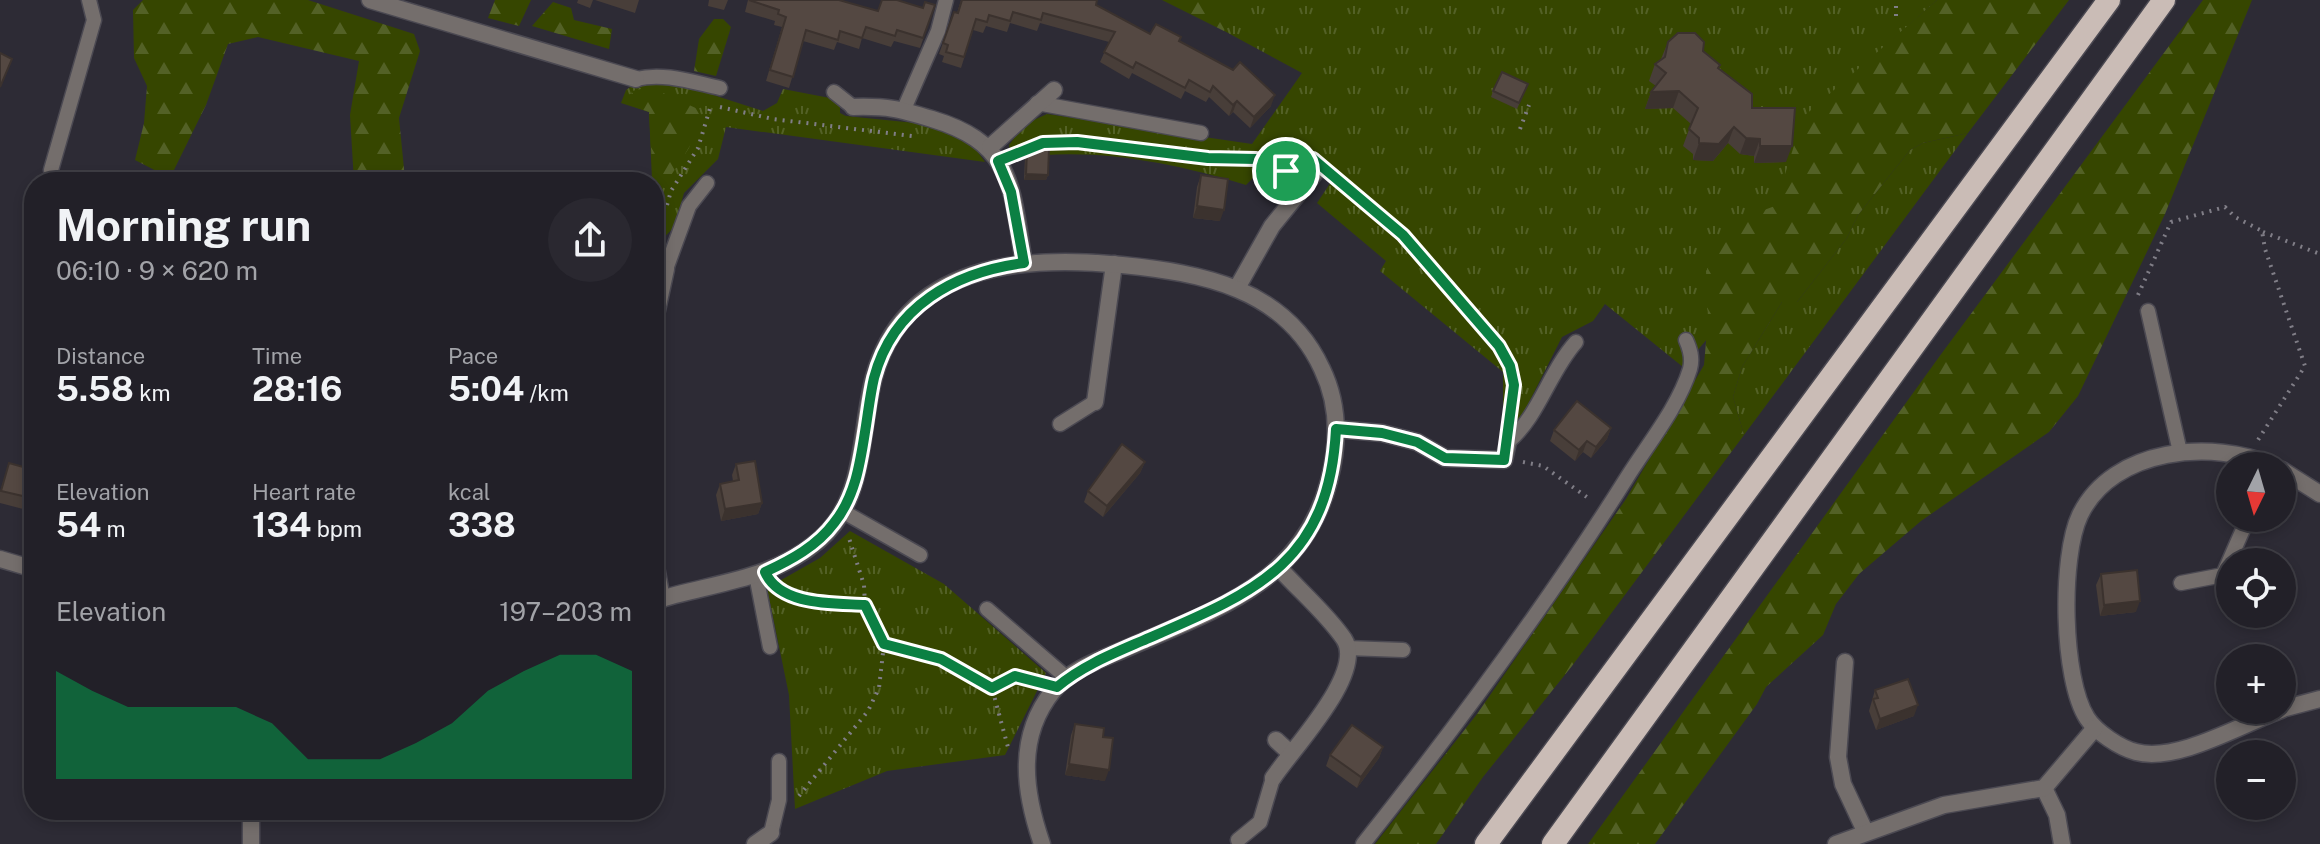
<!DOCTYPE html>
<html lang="en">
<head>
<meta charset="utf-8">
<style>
	body { margin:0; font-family:"Public Sans",sans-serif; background:#2a2830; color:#f1f3f6; height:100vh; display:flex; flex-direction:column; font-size:30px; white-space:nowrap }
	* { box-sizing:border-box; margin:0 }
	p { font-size:26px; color:#a2a3a8 }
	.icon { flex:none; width:44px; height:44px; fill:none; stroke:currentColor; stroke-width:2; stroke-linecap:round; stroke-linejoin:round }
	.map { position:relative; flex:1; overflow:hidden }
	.drawer { position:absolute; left:24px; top:172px; width:640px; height:648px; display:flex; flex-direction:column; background:#222028; border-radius:32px; box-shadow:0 4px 12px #0003,0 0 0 2px #3f3e45 }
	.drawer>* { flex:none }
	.needle { width:52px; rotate:185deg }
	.controls { position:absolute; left:2216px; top:452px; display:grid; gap:16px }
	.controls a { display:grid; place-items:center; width:80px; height:80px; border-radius:50%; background:#222028; box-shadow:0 4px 12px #0003,0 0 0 2px #3f3e45; font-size:40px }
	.pin { position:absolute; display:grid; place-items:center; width:68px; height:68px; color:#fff; margin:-34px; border:4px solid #fff; border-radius:50%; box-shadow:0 2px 8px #0007 }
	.round { display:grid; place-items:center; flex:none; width:84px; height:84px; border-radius:42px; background:#2a2830 }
	.head { display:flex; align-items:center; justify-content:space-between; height:136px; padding:0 32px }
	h1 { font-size:44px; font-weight:700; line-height:60px }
	.stats { display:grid; grid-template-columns:repeat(3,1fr); gap:12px; height:136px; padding:8px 32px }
	.stats div { display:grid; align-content:center }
	.stats b { font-size:34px; font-weight:700 }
	.stats small { font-size:22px; font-weight:400 }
	.stats p { font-size:22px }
	.chart { height:224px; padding:16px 32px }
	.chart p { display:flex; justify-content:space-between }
	.chart svg { width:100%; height:144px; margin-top:8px; fill:#0b8043; opacity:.7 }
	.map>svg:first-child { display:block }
	.grass { fill:url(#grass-tufts) }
	.forest { fill:url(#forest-firs) }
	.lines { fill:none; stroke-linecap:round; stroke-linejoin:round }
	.service-casing { stroke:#4b4952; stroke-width:17 }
	.minor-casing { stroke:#4b4952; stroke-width:19 }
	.trunk-casing { stroke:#4b4952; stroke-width:25 }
	.path { stroke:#807e87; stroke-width:4; stroke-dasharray:2 6; stroke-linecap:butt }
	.service { stroke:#746e6c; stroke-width:14 }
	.minor { stroke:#746e6c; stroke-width:16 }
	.trunk { stroke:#cabcb6; stroke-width:22 }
	.wall { fill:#483e39 }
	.shaded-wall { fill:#3b322e }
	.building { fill:#544842; stroke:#3b322e; stroke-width:2 }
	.route-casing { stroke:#fff; stroke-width:16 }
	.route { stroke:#0b8043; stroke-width:10 }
</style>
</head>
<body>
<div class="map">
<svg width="2320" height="844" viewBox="0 0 2320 844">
	<defs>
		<pattern id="grass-tufts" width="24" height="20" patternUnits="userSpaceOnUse" patternTransform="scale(2)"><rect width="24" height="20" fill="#364600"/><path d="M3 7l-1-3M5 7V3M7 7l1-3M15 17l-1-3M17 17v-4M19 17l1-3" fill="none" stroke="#536126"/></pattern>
		<pattern id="forest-firs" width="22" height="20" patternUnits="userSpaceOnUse" patternTransform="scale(2)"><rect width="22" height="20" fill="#364600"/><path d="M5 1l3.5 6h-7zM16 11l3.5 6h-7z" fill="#536126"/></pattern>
	</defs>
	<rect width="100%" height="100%" fill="#2d2b35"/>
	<g class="grass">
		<path d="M1167,0H1937L1891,41L1766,271L1683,367L1605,304L1593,321L1562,337L1519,422L1503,423V372L1380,271L1386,261L1317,203L1337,173L1312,154L1295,165L1274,157L1246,185C1171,162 1089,146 1011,159L1009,145L1025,124L1047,114L1252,144L1302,73Z"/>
		<polygon points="636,83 679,84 763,111 777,103 783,89 835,99 840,103 840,113 846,116 925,124 969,140 985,162 726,127 718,159 684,193 674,227 655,247 649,112 621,103 626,90"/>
		<polygon points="1968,133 1744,435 1733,397 1742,367 1782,302 1797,302 1847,238 1858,215 1910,150 1923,143"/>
		<polygon points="850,531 944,584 1046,673 1005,755 887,771 795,809 789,695 767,588 820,558"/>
	</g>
	<g class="forest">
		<polygon points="143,0 308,0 414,34 420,51 399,118 405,179 354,182 350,115 359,61 258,37 228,44 206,105 170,178 135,160 144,123 147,86 134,58 133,10"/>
		<polygon points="495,0 531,0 519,26 488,18"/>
		<polygon points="1162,0 1225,0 1233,9 1224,31"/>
		<polygon points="1937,0 2069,0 1968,133 1923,143 1910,150 1858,215 1847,238 1797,302 1782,302 1742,367 1733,397 1744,435 1572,666 1483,777 1436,844 1375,844 1477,714 1626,499 1704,365 1708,318 1706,271 1742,218 1775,206 1803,117"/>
		<polygon points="2203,0 2252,0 2165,214 2078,396 2049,432 1921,521 1859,574 1836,604 1823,635 1766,687 1757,704 1655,844 1588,844 1939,357"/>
		<polygon points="553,2 571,8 574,20 612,29 609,49 532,26"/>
		<polygon points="714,19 723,19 731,27 716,76 694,71 699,39"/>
		<polygon points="650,87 700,110 689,148 654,201 649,112 629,105 632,91"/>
	</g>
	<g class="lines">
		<defs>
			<g id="service">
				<path d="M636,79C664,72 692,82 720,88"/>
				<polyline points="834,92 853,107"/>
				<polyline points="1037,103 1201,133"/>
				<polyline points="904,109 938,31 946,0"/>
				<polyline points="51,170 94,20 89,0"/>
				<polyline points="666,269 689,206 707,183"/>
				<polyline points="2148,311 2180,452"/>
				<polyline points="1060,424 1095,402"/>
				<path d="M1508,442C1539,416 1549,372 1576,342"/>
				<polyline points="842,511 920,555"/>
				<polyline points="756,575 770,647"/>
				<polyline points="2181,583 2223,575 2248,518"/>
				<polyline points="987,609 1067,678"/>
				<polyline points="1347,648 1403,650"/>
				<polyline points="771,833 779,800 779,761"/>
				<polyline points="1238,840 1260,822 1273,778"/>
				<path d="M1363,844C1456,727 1546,606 1626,479C1647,445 1678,408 1690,369C1693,358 1690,349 1686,340"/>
			</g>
			<g id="minor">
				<polyline points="370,0 636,79"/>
				<path d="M853,107C888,106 899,109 932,119C1015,144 1011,188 1024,263"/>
				<polyline points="990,147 1054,90"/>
				<polyline points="1276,182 1294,197"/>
				<polyline points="1237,288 1272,226 1315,173"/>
				<polyline points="654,324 666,269"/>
				<polyline points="1095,402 1114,264"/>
				<polyline points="1336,429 1382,433 1417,442 1445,458 1504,460 1508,442"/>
				<path d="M2274,466C2213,439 2113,447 2080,515C2060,557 2062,679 2087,718C2096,732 2120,748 2136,752C2177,763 2242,724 2281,710"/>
				<polyline points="2282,470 2320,494"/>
				<polyline points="654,556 662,599"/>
				<polyline points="0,559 34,569"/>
				<path d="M654,601C710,583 771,581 818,541C867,500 859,433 874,377C905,263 1024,255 1122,265C1202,273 1285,288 1322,369C1339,404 1339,443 1329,481C1302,587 1208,612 1118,652C1096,661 1069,671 1053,691C1016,737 1024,792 1042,844"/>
				<polyline points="1845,662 1838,757 1843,784 1865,831"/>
				<polyline points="2282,709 2320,699"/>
				<polyline points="1276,740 1289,752"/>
				<path d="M1273,778C1292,749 1366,673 1344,639C1327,614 1300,591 1280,569"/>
				<polyline points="2044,788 2057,815 2062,844"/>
				<polyline points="251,810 251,844"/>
				<polyline points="755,844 771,833"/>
				<polyline points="1836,844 1944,805 2044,788 2095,728"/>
			</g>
			<g id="trunk">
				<polyline points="1486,844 2109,0"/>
				<polyline points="1553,844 2164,0"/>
			</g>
		</defs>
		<use href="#service" class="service-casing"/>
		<use href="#minor" class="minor-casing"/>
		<use href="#trunk" class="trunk-casing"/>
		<g class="path">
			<polyline points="1896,16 1896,0"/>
			<polyline points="720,107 773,119 912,136"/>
			<polyline points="1520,129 1529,105"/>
			<path d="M1016,154C1075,131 1143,151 1205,157C1228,160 1249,157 1271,164"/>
			<polyline points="1333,177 1403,235 1477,317 1510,366 1512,408"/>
			<polyline points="667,205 671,191 698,148 711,105"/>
			<polyline points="2263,232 2320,254"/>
			<polyline points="2138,295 2171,222 2225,207 2235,217 2262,231 2265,249 2305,366 2258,440"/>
			<polyline points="1523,462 1543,466 1591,500"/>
			<polyline points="779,589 811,601 865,605"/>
			<polyline points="884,644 941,659 992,688 1009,751"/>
			<polyline points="992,688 1015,676 1039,681"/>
			<polyline points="799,796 868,711 879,688 884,644 865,605 864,585 848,535"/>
		</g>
		<use href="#service" class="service"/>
		<use href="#minor" class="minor"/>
		<use href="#trunk" class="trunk"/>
	</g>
	<g class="wall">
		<polygon points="578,0 593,0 590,8 577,3"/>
		<polygon points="595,0 639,0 635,13"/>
		<polygon points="709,0 728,0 724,10 708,6"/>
		<polygon points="748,0 878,11 923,8 935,5 920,48 894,41 891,47 862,38 859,49 837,42 834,50 803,41 789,88 766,81 782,27 774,25 775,21 745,12"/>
		<polygon points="961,0 1097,0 1096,5 1150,34 1180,42 1271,106 1250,128 1233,112 1229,116 1209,97 1206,102 1185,91 1181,99 1132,73 1129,79 1100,62 1109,42 1040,23 1037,31 1010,23 1007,32 986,26 983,33 973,30 961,68 942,62 944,56 939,54 954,12 957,13"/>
		<polygon points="1668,42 1703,51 1752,108 1786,162 1754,163 1754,156 1740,154 1728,143 1713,161 1693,160 1693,154 1683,146 1691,124 1673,108 1645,109 1651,92 1656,86 1649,81 1655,64 1661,59"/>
		<polygon points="1528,84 1517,109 1491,97 1493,91"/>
		<polygon points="1027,151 1048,175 1046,180 1024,180 1025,157"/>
		<polygon points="1201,175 1220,221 1193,218 1197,187"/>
		<polygon points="1611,428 1607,439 1591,458 1583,452 1575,461 1550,441 1554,430"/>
		<polygon points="1145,462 1140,473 1103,517 1084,502 1088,491"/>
		<polygon points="9,463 27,497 23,509 0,503 0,492"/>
		<polygon points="736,464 762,503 758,514 721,521 716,495 720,484 733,481 732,475"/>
		<polygon points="2101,574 2136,612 2100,616 2096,585"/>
		<polygon points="1875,690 1914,716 1876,730 1869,711"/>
		<polygon points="1075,724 1103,737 1105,781 1065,775 1071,735"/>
		<polygon points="1383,747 1379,758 1357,788 1326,766 1330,755"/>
	</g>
	<g class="shaded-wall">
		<polygon points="1679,91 1673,108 1645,109 1651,92"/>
		<polygon points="1275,95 1271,106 1250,128 1254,117"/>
		<polygon points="1237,101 1233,112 1229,116 1233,105"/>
		<polygon points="1734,127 1728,143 1713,161 1693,160 1699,143"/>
		<polygon points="1746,138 1760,139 1754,156 1740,154"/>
		<polygon points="1760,146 1792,146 1786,162 1754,163"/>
		<polygon points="1026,174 1048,175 1046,180 1024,180"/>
		<polygon points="1197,206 1224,210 1220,221 1193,218"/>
		<polygon points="1611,428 1607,439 1591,458 1596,447"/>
		<polygon points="1587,441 1583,452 1575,461 1579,450"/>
		<polygon points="1145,462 1140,473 1103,517 1107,506"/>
		<polygon points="762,503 758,514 721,521 725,509"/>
		<polygon points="2140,601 2136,612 2100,616 2104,605"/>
		<polygon points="1918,705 1914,716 1876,730 1880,719"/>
		<polygon points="1383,747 1379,758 1357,788 1361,777"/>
		<polygon points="1069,764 1109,770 1105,781 1065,775"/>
	</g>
	<g class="building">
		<polygon points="749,0 839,0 878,11 882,0 897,0 923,8 925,2 935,5 923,38 897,30 895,36 866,27 862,38 840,31 838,40 806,30 793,77 770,70 786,17 778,14 779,10"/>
		<polygon points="962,0 1097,0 1096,5 1150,34 1156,24 1181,37 1179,41 1233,70 1240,62 1275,95 1254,117 1237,101 1233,105 1213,86 1210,92 1189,80 1185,88 1136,62 1133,68 1104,52 1115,32 1043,13 1041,20 1013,12 1010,21 989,15 987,22 976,19 964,57 946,52 948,45 943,43 954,12 958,13"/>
		<polygon points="1678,33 1695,33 1704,42 1703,51 1720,65 1718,68 1752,94 1752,108 1795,108 1792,146 1760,146 1760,139 1746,138 1734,127 1719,144 1699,143 1699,138 1689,129 1698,108 1679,91 1651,92 1666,73 1655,64 1665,57 1668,42"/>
		<polygon points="0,53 12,59 0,87"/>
		<polygon points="1502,72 1528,84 1519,103 1493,91"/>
		<polygon points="1049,149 1048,175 1026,174 1027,151"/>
		<polygon points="1201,175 1228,179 1224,210 1197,206"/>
		<polygon points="1577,401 1611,428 1596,447 1587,441 1579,450 1554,430"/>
		<polygon points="1122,444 1145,462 1107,506 1088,491"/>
		<polygon points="755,461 762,503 725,509 720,484 739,480 736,464"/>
		<polygon points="9,463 34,470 27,497 1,491"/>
		<polygon points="2137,570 2140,601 2104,605 2101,574"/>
		<polygon points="1908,679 1918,705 1880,719 1873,699 1878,698 1875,690"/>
		<polygon points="1075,724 1104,728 1103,737 1113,738 1109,770 1069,764"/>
		<polygon points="1352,725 1383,747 1361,777 1330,755"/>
	</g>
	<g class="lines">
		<defs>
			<path id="route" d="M1077,142L1208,158L1256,159L1286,171L1300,170L1313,159L1403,235L1499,346L1510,366L1514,385L1504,460L1445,458L1417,442L1382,433L1336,429C1329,565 1253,593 1142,641C1112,654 1082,666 1057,687L1015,676L992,688L941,659L884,644L865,605C833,603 780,606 765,572C791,560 817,546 834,523C855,497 860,464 865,432C868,414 870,395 874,378C893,306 955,272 1024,263L1011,192L998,161L1043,143Z"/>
		</defs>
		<use href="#route" class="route-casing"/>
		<use href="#route" class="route"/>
	</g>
</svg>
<div class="controls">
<a><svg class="needle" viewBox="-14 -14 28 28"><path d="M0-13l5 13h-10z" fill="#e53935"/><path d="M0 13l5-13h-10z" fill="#a2a3a8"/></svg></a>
<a><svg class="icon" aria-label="locate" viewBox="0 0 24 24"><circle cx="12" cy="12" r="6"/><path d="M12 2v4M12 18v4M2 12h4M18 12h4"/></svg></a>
<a>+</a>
<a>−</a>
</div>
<div class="pin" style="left:1286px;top:171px;background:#1e9e55"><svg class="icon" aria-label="arrive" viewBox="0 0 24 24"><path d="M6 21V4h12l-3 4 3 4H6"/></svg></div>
<section class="drawer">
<div class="head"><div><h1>Morning run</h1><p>06:10 · 9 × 620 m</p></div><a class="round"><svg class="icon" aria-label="share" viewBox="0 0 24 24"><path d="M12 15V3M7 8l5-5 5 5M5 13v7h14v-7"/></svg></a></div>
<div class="stats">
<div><p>Distance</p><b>5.58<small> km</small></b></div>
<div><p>Time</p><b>28:16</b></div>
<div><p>Pace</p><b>5:04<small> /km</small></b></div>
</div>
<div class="stats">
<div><p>Elevation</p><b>54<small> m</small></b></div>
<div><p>Heart rate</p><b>134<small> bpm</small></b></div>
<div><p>kcal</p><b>338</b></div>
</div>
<div class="chart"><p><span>Elevation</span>197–203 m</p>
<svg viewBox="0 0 160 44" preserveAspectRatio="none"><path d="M0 44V11L10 17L20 22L30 22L40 22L50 22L60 27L70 38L80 38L90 38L100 33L110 27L120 17L130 11L140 6L150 6L160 11V44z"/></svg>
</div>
</section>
</div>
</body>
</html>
